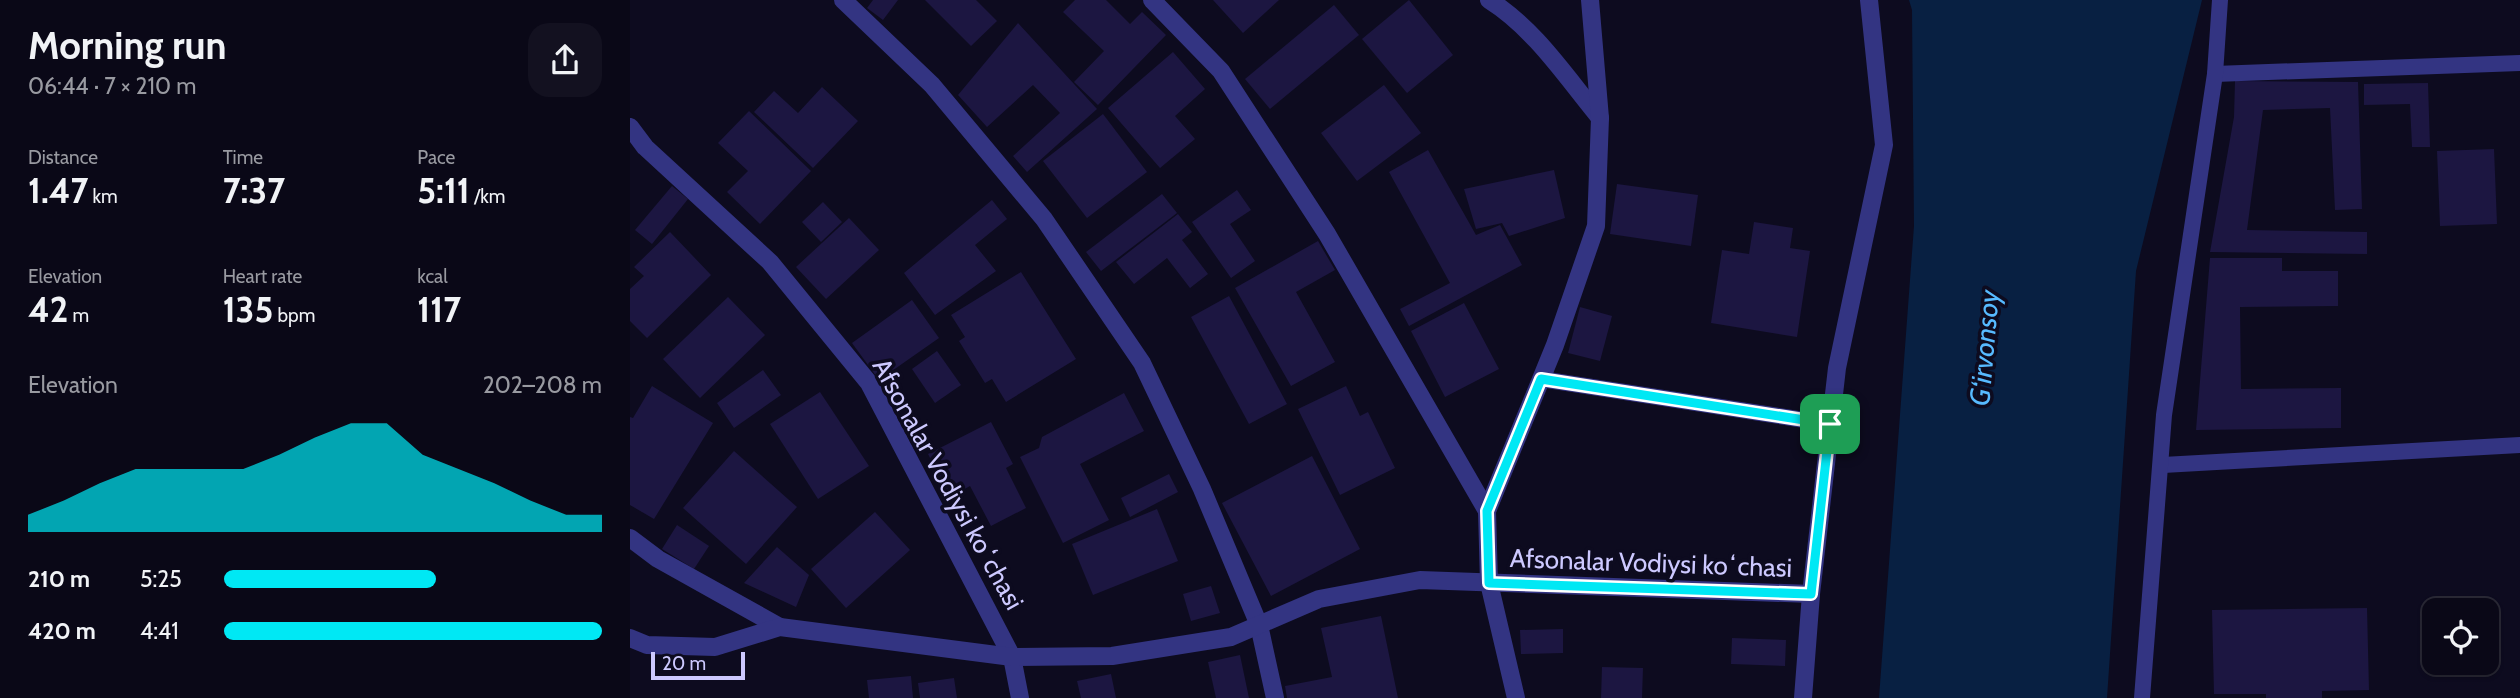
<!DOCTYPE html>
<html lang="en">
<head>
<meta charset="utf-8">
<style>
	body { margin:0; font-family:Cabin,sans-serif; background:#131120; color:#f1f3f6; height:100vh; display:flex; flex-direction:column; font-size:26px; white-space:nowrap }
	* { box-sizing:border-box; margin:0 }
	p { font-size:23px; color:#999aa1 }
	.icon { flex:none; width:38px; height:38px; fill:none; stroke:currentColor; stroke-width:2; stroke-linecap:round; stroke-linejoin:round }
	.map { position:relative; flex:1; overflow:hidden }
	.drawer { display:flex; flex-direction:column; background:#0a0817; width:630px }
	.drawer>* { flex:none }
	.tools { position:absolute; left:1792px; top:598px; display:grid; gap:14px }
	.tools a { display:grid; place-items:center; width:77px; height:77px; border-radius:14px; background:#0a0817; box-shadow:0 2px 5px #0004,0 0 0 2px #2a2936; font-size:35px }
	.scale { position:absolute; left:21px; bottom:18px; width:94px; box-sizing:border-box; padding-left:7px; border:4px solid #cdc9ff; border-top:0; font-size:19px; line-height:24px; white-space:nowrap; color:#cdc9ff; -webkit-text-stroke:5px #0d0b1f; paint-order:stroke }
	.pin { position:absolute; display:grid; place-items:center; width:60px; height:60px; color:#fff; margin:-30px; border-radius:14px; box-shadow:0 4px 10px #0006 }
	.round { display:grid; place-items:center; flex:none; width:74px; height:74px; border-radius:21px; background:#131120 }
	.overview { display:flex; align-items:center; justify-content:space-between; height:119px; padding:0 28px }
	h1 { font-size:38px; font-weight:800; line-height:52px }
	.stats { display:grid; grid-template-columns:repeat(3,1fr); gap:10px; height:119px; padding:7px 28px }
	.stats div { display:grid; align-content:center }
	.stats b { font-size:35px; font-weight:800 }
	.stats small { font-size:19px; font-weight:400 }
	.stats p { font-size:19px }
	.chart { height:196px; padding:14px 28px }
	.chart p { display:flex; justify-content:space-between }
	.chart svg { width:100%; height:126px; margin-top:7px; fill:#00e8f4; opacity:.7 }
	ul { padding:0 28px; list-style:none; font-size:23px }
	li { display:grid; grid-template-columns:112px 84px 1fr; align-items:center; height:52px }
	li i { height:18px; border-radius:9px; background:#00e8f4 }
	main { display:flex; flex:1; min-height:0 }
	.map>svg:first-child { display:block }
	.water { fill:#082042 }
	.building { fill:#1c1641 }
	.lines { fill:none; stroke-linecap:round; stroke-linejoin:round }
	.lane { stroke:#333482; stroke-width:16 }
	.street { stroke:#333482; stroke-width:18 }
	.route-casing { stroke:#fff; stroke-width:14 }
	.route { stroke:#00e8f4; stroke-width:9 }
	.labels { text-anchor:middle; dominant-baseline:central; stroke-width:7; stroke-linejoin:round; paint-order:stroke }
	.street-label { font-size:26px; fill:#cdc9ff; stroke:#0d0b1f }
	.water-label { font-size:28px; font-style:italic; fill:#57baff; stroke:#0d0b1f }
</style>
</head>
<body>
<main>
<section class="drawer">
<div class="overview"><div><h1>Morning run</h1><p>06:44 · 7 × 210 m</p></div><a class="round"><svg class="icon" aria-label="share" viewBox="0 0 24 24"><path d="M12 15V3M7 8l5-5 5 5M5 13v7h14v-7"/></svg></a></div>
<div class="stats">
<div><p>Distance</p><b>1.47<small> km</small></b></div>
<div><p>Time</p><b>7:37</b></div>
<div><p>Pace</p><b>5:11<small> /km</small></b></div>
</div>
<div class="stats">
<div><p>Elevation</p><b>42<small> m</small></b></div>
<div><p>Heart rate</p><b>135<small> bpm</small></b></div>
<div><p>kcal</p><b>117</b></div>
</div>
<div class="chart"><p><span>Elevation</span>202–208 m</p>
<svg viewBox="0 0 160 44" preserveAspectRatio="none"><path d="M0 44V38L10 33L20 27L30 22L40 22L50 22L60 22L70 17L80 11L90 6L100 6L110 17L120 22L130 27L140 33L150 38L160 38V44z"/></svg>
</div>
<ul>
<li><b>210 m</b>5:25<i style="width:56%"></i></li>
<li><b>420 m</b>4:41<i style="width:100%"></i></li>
</ul>
</section>
<div class="map">
<svg width="1890" height="698" viewBox="0 0 1890 698">
	<rect width="100%" height="100%" fill="#0d0b1f"/>
	<polygon class="water" points="1279,0 1572,0 1506,271 1477,698 1249,698 1284,226 1282,10"/>
	<g class="building">
		<polygon points="243,0 268,0 253,20 237,8"/>
		<polygon points="295,0 346,0 367,21 341,46"/>
		<polygon points="445,0 476,0 500,24 512,12 536,35 468,105 444,82 474,51 433,12"/>
		<polygon points="583,0 649,0 613,33"/>
		<polygon points="779,0 823,55 777,93 732,39"/>
		<polygon points="704,5 729,35 640,109 615,79"/>
		<polygon points="388,23 467,109 397,172 383,156 430,113 403,85 357,127 328,95"/>
		<polygon points="543,52 575,89 545,116 565,139 530,168 478,108"/>
		<polygon points="1605,81 1728,82 1732,209 1705,210 1700,108 1633,110 1617,230 1737,232 1737,254 1580,252 1604,117"/>
		<polygon points="1798,83 1800,147 1782,147 1780,104 1734,105 1734,84"/>
		<polygon points="754,85 791,133 727,181 691,133"/>
		<polygon points="192,87 228,121 183,168 124,112 144,91 168,113"/>
		<polygon points="119,111 181,171 130,224 97,192 118,171 88,143"/>
		<polygon points="473,114 517,172 457,218 413,161"/>
		<polygon points="1864,149 1867,224 1810,226 1807,151"/>
		<polygon points="798,150 846,235 870,225 892,265 779,326 770,309 820,283 759,172"/>
		<polygon points="924,170 935,218 879,236 872,223 846,229 834,189"/>
		<polygon points="987,184 1068,195 1061,246 980,234"/>
		<polygon points="42,186 58,199 22,244 5,230"/>
		<polygon points="607,190 621,210 600,224 625,261 601,278 562,222"/>
		<polygon points="532,194 547,213 471,271 456,252"/>
		<polygon points="362,200 377,219 345,245 366,271 305,315 274,273"/>
		<polygon points="193,202 212,222 191,242 172,222"/>
		<polygon points="548,214 562,232 552,240 578,274 560,288 537,258 504,284 486,262"/>
		<polygon points="219,218 249,250 196,299 166,267"/>
		<polygon points="1124,222 1163,228 1160,248 1180,251 1167,337 1081,323 1092,250 1119,254"/>
		<polygon points="40,232 81,275 17,338 0,321 0,289 14,276 4,267"/>
		<polygon points="688,241 705,270 666,292 705,362 661,386 605,288"/>
		<polygon points="1580,258 1652,258 1652,271 1708,271 1708,306 1610,307 1611,389 1711,388 1711,428 1566,430"/>
		<polygon points="391,272 446,359 376,402 362,379 355,383 329,341 335,337 321,315"/>
		<polygon points="599,296 657,404 619,424 561,317"/>
		<polygon points="98,297 135,335 70,398 33,359"/>
		<polygon points="282,300 309,338 249,380 222,343"/>
		<polygon points="834,303 869,369 815,397 781,331"/>
		<polygon points="950,307 982,316 970,361 938,353"/>
		<polygon points="307,351 331,385 305,403 282,369"/>
		<polygon points="133,370 151,395 104,428 87,403"/>
		<polygon points="22,386 83,423 24,519 0,505 0,417 3,418"/>
		<polygon points="716,386 730,416 738,412 765,468 710,495 668,409"/>
		<polygon points="190,392 239,466 188,499 140,424"/>
		<polygon points="494,393 514,431 450,464 479,520 433,543 390,457 409,448 412,437"/>
		<polygon points="361,422 383,464 376,468 396,508 361,526 340,486 320,497 298,454"/>
		<polygon points="104,451 167,507 116,564 53,508"/>
		<polygon points="682,456 730,549 641,596 592,503"/>
		<polygon points="539,474 548,492 500,517 491,498"/>
		<polygon points="527,509 548,561 463,595 442,544"/>
		<polygon points="245,512 280,550 216,608 181,569"/>
		<polygon points="47,525 79,546 64,569 32,549"/>
		<polygon points="147,547 179,575 166,607 114,583"/>
		<polygon points="581,586 590,613 561,621 553,594"/>
		<polygon points="1737,608 1739,690 1692,691 1692,698 1636,698 1636,694 1584,694 1582,610"/>
		<polygon points="751,616 768,698 657,698 655,686 702,677 691,628"/>
		<polygon points="933,629 933,653 891,654 890,630"/>
		<polygon points="1102,638 1156,640 1155,666 1101,664"/>
		<polygon points="610,655 619,698 586,698 578,662"/>
		<polygon points="972,667 1013,668 1012,698 971,698"/>
		<polygon points="481,674 486,698 451,698 447,681"/>
		<polygon points="281,676 283,698 239,698 237,680"/>
		<polygon points="324,678 327,698 290,698 288,683"/>
	</g>
	<g class="lines">
		<g class="lane">
			<polyline points="1585,74 1890,63"/>
			<polyline points="911,379 1200,424"/>
			<polyline points="1533,465 1890,445"/>
			<polyline points="1512,698 1534,415 1585,74 1590,0"/>
		</g>
		<g class="street">
			<polyline points="213,0 302,85 414,219 512,363 572,489 629,625 645,698"/>
			<polyline points="522,0 591,71 697,234 857,511"/>
			<path d="M859,0C905,29 936,77 970,118"/>
			<polyline points="0,127 15,147 140,262 239,383 382,657 390,698"/>
			<polyline points="0,538 28,559 150,627"/>
			<polyline points="0,638 17,645 85,647 150,627 382,657 482,656 601,637 689,599 790,580 1181,594"/>
			<polyline points="886,698 859,583 857,511 925,345 966,226 970,118 960,0"/>
			<polyline points="1173,698 1181,594 1207,368 1254,145 1239,0"/>
		</g>
	</g>
	<g class="lines">
		<defs>
			<polygon id="route" points="911,379 1200,424 1181,594 859,583 857,511"/>
		</defs>
		<use href="#route" class="route-casing"/>
		<use href="#route" class="route"/>
	</g>
	<g class="labels">
		<g class="street-label">
			<text transform="translate(318 484) rotate(61)">Afsonalar Vodiysi koʻchasi</text>
			<text transform="translate(1021 563) rotate(2)">Afsonalar Vodiysi koʻchasi</text>
		</g>
		<g class="water-label">
			<text transform="translate(1354 348) rotate(-85)">G‘irvonsoy</text>
		</g>
	</g>
</svg>
<div class="tools">
<a><svg class="icon" aria-label="locate" viewBox="0 0 24 24"><circle cx="12" cy="12" r="6"/><path d="M12 2v4M12 18v4M2 12h4M18 12h4"/></svg></a>
</div>
<div class="scale">20 m</div>
<div class="pin" style="left:1200px;top:424px;background:#1e9e55"><svg class="icon" aria-label="arrive" viewBox="0 0 24 24"><path d="M6 21V4h12l-3 4 3 4H6"/></svg></div>
</div>
</main>
</body>
</html>
